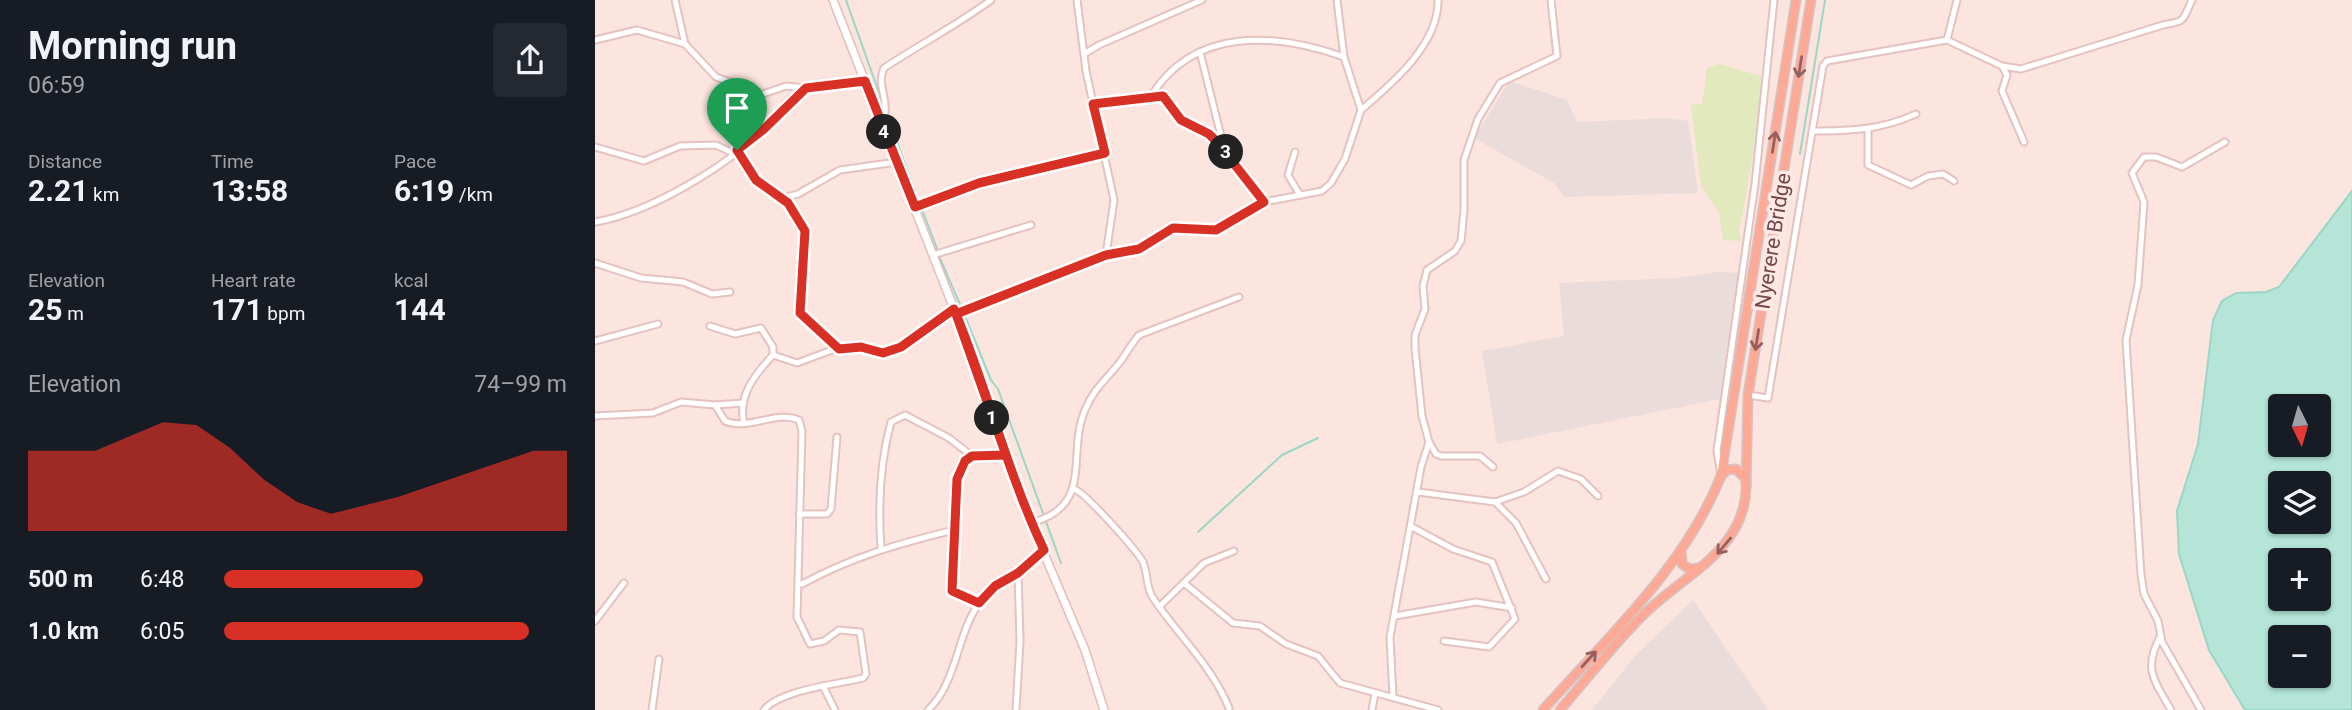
<!DOCTYPE html>
<html lang="en">
<head>
<meta charset="utf-8">
<style>
	body { margin:0; font-family:Roboto,sans-serif; background:#242831; color:#f1f3f6; height:100vh; display:flex; flex-direction:column; font-size:26px; white-space:nowrap }
	* { box-sizing:border-box; margin:0 }
	p { font-size:23px; color:#9ea1a6 }
	.icon { flex:none; width:38px; height:38px; fill:none; stroke:currentColor; stroke-width:2; stroke-linecap:round; stroke-linejoin:round }
	.map { position:relative; flex:1; overflow:hidden }
	.drawer { display:flex; flex-direction:column; background:#171b24; width:595px }
	.drawer>* { flex:none }
	.needle { width:46px; rotate:175deg }
	.buttons { position:absolute; left:1673px; top:394px; display:grid; gap:14px }
	.buttons a { display:grid; place-items:center; width:63px; height:63px; border-radius:7px; background:#171b24; box-shadow:0 2px 5px #0004; font-size:35px }
	.pin { position:absolute; display:grid; place-items:center; width:60px; height:60px; color:#fff; margin:-72px -30px; border-radius:50% 50% 50% 0; rotate:-45deg; box-shadow:0 0 7px #0007 }
	.pin .icon { rotate:45deg }
	.km { position:absolute; width:35px; height:35px; margin:-18px; border-radius:50%; background:#222; color:#fff; font-size:19px; line-height:35px; text-align:center }
	.round { display:grid; place-items:center; flex:none; width:74px; height:74px; border-radius:7px; background:#242831 }
	.summary { display:flex; align-items:center; justify-content:space-between; height:119px; padding:0 28px }
	h1 { font-size:38px; font-weight:700; line-height:52px }
	.figures { display:grid; grid-template-columns:repeat(3,1fr); gap:10px; height:119px; padding:7px 28px }
	.figures div { display:grid; align-content:center }
	.figures b { font-size:30px; font-weight:700 }
	.figures small { font-size:19px; font-weight:400 }
	.figures p { font-size:19px }
	.chart { height:196px; padding:14px 28px }
	.chart p { display:flex; justify-content:space-between }
	.chart svg { width:100%; height:126px; margin-top:7px; fill:#d93025; opacity:.7 }
	ul { padding:0 28px; list-style:none; font-size:23px }
	li { display:grid; grid-template-columns:112px 84px 1fr; align-items:center; height:52px }
	li i { height:18px; border-radius:9px; background:#d93025 }
	main { display:flex; flex:1; min-height:0 }
	.map>svg:first-child { display:block }
	.industrial { fill:#eadcdb }
	.green { fill:#e3e9be }
	.water { fill:#b4e5d7; stroke:#9ad7c6; stroke-width:2; fill-rule:evenodd }
	.lines { fill:none; stroke-linecap:round; stroke-linejoin:round }
	.stream { stroke:#9ad7c6; stroke-width:2 }
	.street-casing { stroke:#e5c2c0; stroke-width:9 }
	.secondary-casing { stroke:#e7bcbb; stroke-width:10 }
	.primary-casing { stroke:#d2c4c5; stroke-width:11 }
	.street { stroke:#fff; stroke-width:5 }
	.secondary { stroke:#fff; stroke-width:7 }
	.primary { stroke:#fda996; stroke-width:8 }
	.oneway { stroke:#96605e }
	.route-casing { stroke:#fff; stroke-width:14 }
	.route { stroke:#d93025; stroke-width:9 }
	.labels { text-anchor:middle; dominant-baseline:central; stroke-width:7; stroke-linejoin:round; paint-order:stroke }
	.street-label { font-size:21px; fill:#73474b; stroke:#ffe9e5 }
</style>
</head>
<body>
<main>
<section class="drawer">
<div class="summary"><div><h1>Morning run</h1><p>06:59</p></div><a class="round"><svg class="icon" aria-label="share" viewBox="0 0 24 24"><path d="M12 15V3M7 8l5-5 5 5M5 13v7h14v-7"/></svg></a></div>
<div class="figures">
<div><p>Distance</p><b>2.21<small> km</small></b></div>
<div><p>Time</p><b>13:58</b></div>
<div><p>Pace</p><b>6:19<small> /km</small></b></div>
</div>
<div class="figures">
<div><p>Elevation</p><b>25<small> m</small></b></div>
<div><p>Heart rate</p><b>171<small> bpm</small></b></div>
<div><p>kcal</p><b>144</b></div>
</div>
<div class="chart"><p><span>Elevation</span>74–99 m</p>
<svg viewBox="0 0 160 44" preserveAspectRatio="none"><path d="M0 44V16L10 16L20 16L30 11L40 6L50 7L60 15L70 26L80 34L90 38L100 35L110 32L120 28L130 24L140 20L150 16L160 16V44z"/></svg>
</div>
<ul>
<li><b>500 m</b>6:48<i style="width:58%"></i></li>
<li><b>1.0 km</b>6:05<i style="width:89%"></i></li>
</ul>
</section>
<div class="map">
<svg width="1757" height="710" viewBox="0 0 1757 710">
	<rect width="100%" height="100%" fill="#fce4df"/>
	<g class="industrial">
		<polygon points="914,81 972,100 982,122 1074,118 1093,121 1103,193 969,197 959,183 879,138"/>
		<polygon points="1122,272 1144,273 1125,399 902,444 887,351 969,336 964,283 1081,278"/>
		<polygon points="1098,600 1173,710 997,710 1040,656"/>
	</g>
	<polygon class="green" points="1124,64 1169,77 1171,86 1144,232 1147,241 1128,240 1124,213 1106,186 1096,105 1107,104 1112,68"/>
	<path class="water" d="M1757,191V710H1650L1614,650L1584,554L1582,511L1603,444L1618,320L1627,301L1641,293L1671,292L1684,287ZM1685,406H1724V444H1685ZM1685,483H1724V522H1685ZM1685,560H1724V598H1685ZM1685,637H1724V676H1685Z"/>
	<g class="lines">
		<g class="stream">
			<polyline points="251,0 288,104"/>
			<polyline points="292,115 324,202"/>
			<polyline points="1205,154 1230,0"/>
			<polyline points="326,207 343,251"/>
			<polyline points="344,256 367,309"/>
			<polyline points="369,314 396,380 403,389 466,563"/>
			<polyline points="603,532 687,455 723,438"/>
		</g>
		<defs>
			<g id="street">
				<polyline points="80,0 90,44 121,77 168,94 191,86 211,88"/>
				<polyline points="482,0 491,71 519,200 511,255"/>
				<polyline points="0,40 42,30 90,44"/>
				<polyline points="1352,40 1362,0"/>
				<polyline points="605,52 629,148"/>
				<polyline points="489,54 504,45 607,0"/>
				<polyline points="1407,66 1412,75 1407,91 1429,142"/>
				<path d="M556,96C600,26 681,33 749,57"/>
				<polyline points="498,104 567,96 586,120 614,134 622,142 669,202"/>
				<path d="M766,110C797,84 844,44 843,0"/>
				<path d="M286,127C298,102 280,87 289,68C324,45 362,25 396,0"/>
				<polyline points="1273,130 1273,165 1316,185 1333,176 1348,174 1359,181"/>
				<path d="M1217,131C1255,131 1286,130 1321,114"/>
				<polyline points="0,147 49,161 85,146 121,145 138,153"/>
				<polyline points="142,150 161,180 193,203 210,231 205,313 244,349"/>
				<polyline points="700,152 693,175 705,195"/>
				<polyline points="187,198 203,194 245,170 302,162"/>
				<polyline points="320,207 384,183 510,153"/>
				<path d="M0,222C54,213 129,168 169,129C182,116 193,96 211,88C226,80 253,83 270,81"/>
				<polyline points="338,255 436,225"/>
				<polyline points="0,263 46,278 88,282 117,294 135,292"/>
				<polyline points="361,314 511,255 544,249 578,228 621,230 669,202 727,191 736,183 750,159 766,110 749,57 742,0"/>
				<path d="M115,326L140,334L166,328L178,347V355C161,373 142,396 149,423"/>
				<polyline points="0,341 63,324"/>
				<polyline points="178,355 202,363 237,350 266,347 288,353 306,347 359,309"/>
				<path d="M1153,395L1173,398L1228,66L1232,61L1352,40L1407,66L1426,69L1568,25C1592,21 1587,21 1597,0"/>
				<polyline points="120,405 148,403"/>
				<path d="M0,416L58,413L86,402L120,405L130,421C153,431 181,410 204,420L207,431L202,617L215,644L229,641L244,630L265,632L271,674L268,678C244,684 184,690 169,710"/>
				<polyline points="898,467 885,456 846,456 841,454 834,442 827,416 820,348 820,335 830,309 828,286 832,270 860,251 866,241 869,210 869,160 883,119 905,83 962,56 956,0"/>
				<polyline points="1125,469 1122,451 1160,184 1179,0"/>
				<path d="M479,489C490,492 542,551 548,562C553,574 551,588 558,598C583,635 617,666 634,708"/>
				<polyline points="823,492 900,502 921,523 951,579"/>
				<polyline points="900,502 929,492 963,471 986,479 1003,496"/>
				<polyline points="204,514 232,514 236,509 242,437"/>
				<path d="M436,523C500,506 471,455 490,410C499,388 511,380 525,362C532,353 536,344 544,335L644,297"/>
				<polyline points="817,527 858,549 897,562 920,619 894,647 849,641"/>
				<path d="M286,548C283,506 285,462 296,422L310,415L354,438L377,456"/>
				<polyline points="589,583 638,623 665,626 691,644 723,656 745,683 843,710"/>
				<path d="M207,584C257,557 305,543 359,530"/>
				<polyline points="384,603 357,591 362,479 370,461 377,456 411,455"/>
				<polyline points="565,606 609,563 639,551"/>
				<polyline points="800,616 881,602 917,608"/>
				<polyline points="0,621 29,583"/>
				<path d="M1565,637C1548,669 1559,680 1576,710"/>
				<polyline points="228,686 240,710"/>
				<polyline points="798,697 795,637 826,467 834,442"/>
				<polyline points="57,710 64,659"/>
				<path d="M333,710C364,681 361,630 388,598C397,587 410,580 423,573"/>
				<polyline points="421,710 425,641 423,573 449,550"/>
				<polyline points="777,710 780,693"/>
				<polyline points="1606,710 1567,642 1563,621 1549,594 1546,575 1531,340 1543,285 1549,202 1537,173 1549,157 1561,157 1587,167 1630,142"/>
			</g>
			<polyline id="secondary" points="238,0 361,314 436,523 490,650 509,710"/>
			<g id="primary">
				<polyline points="1151,484 1153,395 1216,0"/>
				<polyline points="1086,550 1087,564 1094,569 1104,568"/>
				<path d="M948,710C1012,638 1090,567 1126,476L1201,0"/>
				<path d="M965,710C992,679 1017,646 1046,617C1088,574 1155,550 1151,479L1141,469L1132,470L1126,476"/>
			</g>
		</defs>
		<use href="#street" class="street-casing"/>
		<use href="#secondary" class="secondary-casing"/>
		<use href="#primary" class="primary-casing"/>
		<use href="#street" class="street"/>
		<use href="#secondary" class="secondary"/>
		<use href="#primary" class="primary"/>
	</g>
	<defs><path id="oneway-shaft" d="M-6 0H5M1.5-3L5.5 0L1.5 3" fill="none" stroke-width="1.6" stroke-linecap="round" stroke-linejoin="round" transform="scale(1.75)"/></defs>
	<g class="oneway">
		<use href="#oneway-shaft" transform="translate(1205 67) rotate(99)"/>
		<use href="#oneway-shaft" transform="translate(1179 142) rotate(-81)"/>
		<use href="#oneway-shaft" transform="translate(1162 340) rotate(99)"/>
		<use href="#oneway-shaft" transform="translate(1129 546) rotate(130)"/>
		<use href="#oneway-shaft" transform="translate(994 659) rotate(-48)"/>
	</g>
	<g class="lines">
		<defs>
			<path id="route" d="M142,150L161,180L193,203L210,231L205,313L244,349L266,347L288,353L306,347L359,309C392,388 412,472 449,550L423,573L400,586L384,603L357,591L362,479L370,461L377,456L411,455L361,314L511,255L544,249L578,228L621,230L669,202L622,142L614,134L586,120L568,96L498,104L510,153L384,183L320,207L270,81L211,88L169,129L142,150"/>
		</defs>
		<use href="#route" class="route-casing"/>
		<use href="#route" class="route"/>
	</g>
	<g class="labels">
		<g class="street-label">
			<text transform="translate(1178 241) rotate(-81)">Nyerere Bridge</text>
		</g>
	</g>
</svg>
<div class="buttons">
<a><svg class="needle" viewBox="-14 -14 28 28"><path d="M0-13l5 13h-10z" fill="#e53935"/><path d="M0 13l5-13h-10z" fill="#9ea1a6"/></svg></a>
<a><svg class="icon" aria-label="layers" viewBox="0 0 24 24"><path d="M12 4l9 5-9 5-9-5zM3 14l9 5 9-5"/></svg></a>
<a>+</a>
<a>−</a>
</div>
<div class="pin" style="left:142px;top:150px;background:#1e9e55"><svg class="icon" aria-label="arrive" viewBox="0 0 24 24"><path d="M6 21V4h12l-3 4 3 4H6"/></svg></div>
<b class="km" style="left:397px;top:418px">1</b>
<b class="km" style="left:631px;top:152px">3</b>
<b class="km" style="left:289px;top:132px">4</b>
</div>
</main>
</body>
</html>
